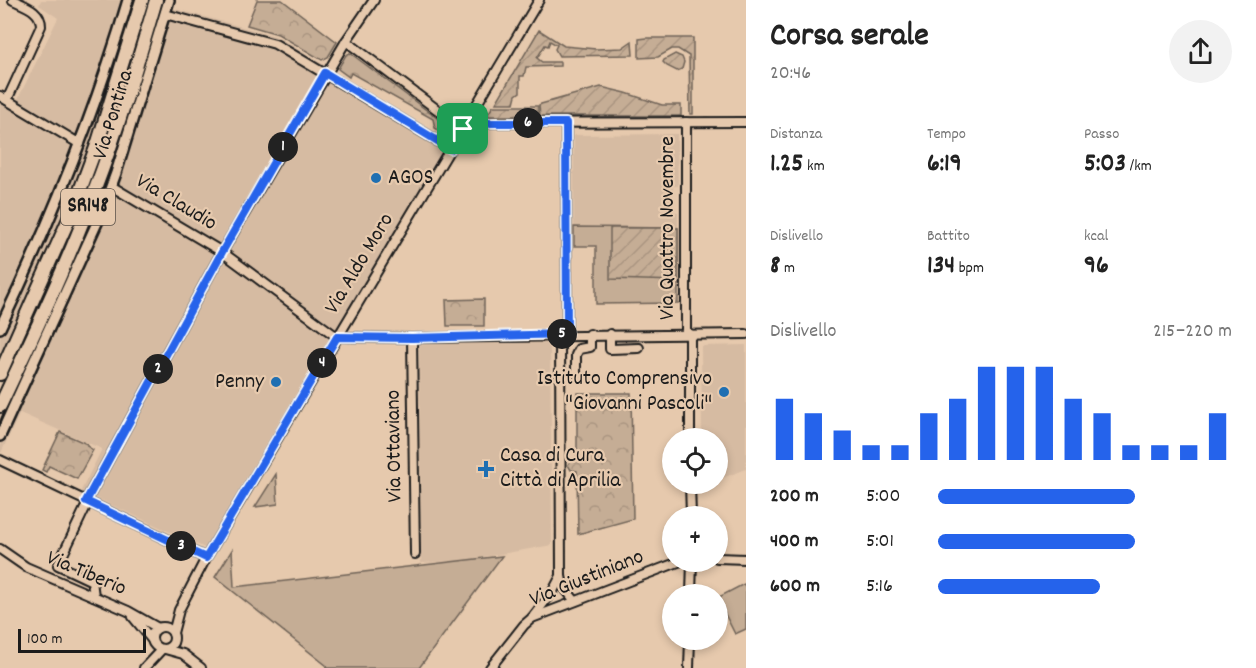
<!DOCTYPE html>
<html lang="it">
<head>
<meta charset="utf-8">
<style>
	body { margin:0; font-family:Dekko,sans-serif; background:#f2f2f2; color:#222; height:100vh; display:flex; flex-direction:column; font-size:22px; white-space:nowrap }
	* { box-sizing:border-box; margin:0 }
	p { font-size:20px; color:#767676 }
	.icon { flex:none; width:33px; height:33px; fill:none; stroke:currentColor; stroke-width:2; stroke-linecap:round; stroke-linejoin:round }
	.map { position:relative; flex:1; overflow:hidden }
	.side { display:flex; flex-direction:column; background:#fff; width:510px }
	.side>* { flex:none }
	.controls { position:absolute; left:662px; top:428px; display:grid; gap:12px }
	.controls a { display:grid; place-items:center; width:66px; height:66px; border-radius:50%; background:#fff; box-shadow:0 3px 9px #0003; font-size:30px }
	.scale { position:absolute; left:18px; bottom:15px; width:128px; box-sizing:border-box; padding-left:6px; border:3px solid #1c1c1c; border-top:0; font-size:16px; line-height:21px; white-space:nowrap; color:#1c1c1c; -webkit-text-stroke:4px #e6c9ad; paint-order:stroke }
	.pin { position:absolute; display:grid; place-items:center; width:51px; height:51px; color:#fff; margin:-26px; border-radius:12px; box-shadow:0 3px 9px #0006 }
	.km { position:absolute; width:30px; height:30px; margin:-15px; border-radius:50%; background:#222; color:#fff; font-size:16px; line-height:30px; text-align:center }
	.round { display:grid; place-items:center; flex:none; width:63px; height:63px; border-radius:32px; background:#f2f2f2 }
	.summary { display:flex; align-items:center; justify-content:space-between; height:102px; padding:0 24px }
	h1 { font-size:33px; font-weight:800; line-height:45px }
	.figures { display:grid; grid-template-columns:repeat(3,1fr); gap:9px; height:102px; padding:6px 24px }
	.figures div { display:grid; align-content:center }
	.figures b { font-size:26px; font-weight:800 }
	.figures small { font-size:16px; font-weight:400 }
	.figures p { font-size:16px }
	.chart { height:168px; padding:12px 24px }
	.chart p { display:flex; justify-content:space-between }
	.chart svg { width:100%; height:108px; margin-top:6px; stroke:#2563eb; stroke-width:6 }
	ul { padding:0 24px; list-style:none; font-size:20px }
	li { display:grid; grid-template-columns:96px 72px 1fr; align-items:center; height:45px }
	li i { height:15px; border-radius:8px; background:#2563eb }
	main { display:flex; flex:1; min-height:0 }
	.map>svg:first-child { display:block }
	.built { fill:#d6bba2 }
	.grass { fill:#c5ad95; stroke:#706458; stroke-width:1.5 }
	.park { fill:url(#park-crowns); stroke:#706458; stroke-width:1.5 }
	.garden { fill:url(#garden-furrows); stroke:#706458; stroke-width:1.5 }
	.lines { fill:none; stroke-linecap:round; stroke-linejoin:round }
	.minor-casing { stroke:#1c1c1c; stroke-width:12 }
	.tertiary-casing { stroke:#1c1c1c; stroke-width:14 }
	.trunk-casing { stroke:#1c1c1c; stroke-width:16 }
	.minor { stroke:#e6c9ad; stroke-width:8 }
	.tertiary { stroke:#e6c9ad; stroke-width:9 }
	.trunk { stroke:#e6c9ad; stroke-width:12 }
	.route-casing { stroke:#fff; stroke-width:12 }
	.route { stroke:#2563eb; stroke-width:8 }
	.poi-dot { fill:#1f6fb2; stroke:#e6c9ad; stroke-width:2 }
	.labels { text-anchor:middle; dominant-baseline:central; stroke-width:4.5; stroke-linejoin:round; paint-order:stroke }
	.shield { fill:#e6c9ad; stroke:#595048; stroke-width:1.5 }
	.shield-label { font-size:21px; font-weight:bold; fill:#1c1c1c }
	.street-label { font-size:22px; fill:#1c1c1c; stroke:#e6c9ad }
	.poi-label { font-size:22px; fill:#1c1c1c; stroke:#e6c9ad; text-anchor:start }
</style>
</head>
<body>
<main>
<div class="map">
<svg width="746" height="668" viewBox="0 0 746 668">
	<defs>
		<pattern id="park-crowns" width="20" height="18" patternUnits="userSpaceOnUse" patternTransform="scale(1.5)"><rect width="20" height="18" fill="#c5ad95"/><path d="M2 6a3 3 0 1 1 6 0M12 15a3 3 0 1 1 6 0" fill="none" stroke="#a99480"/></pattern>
		<pattern id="garden-furrows" width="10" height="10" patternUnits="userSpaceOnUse" patternTransform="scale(1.5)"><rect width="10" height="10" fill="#c5ad95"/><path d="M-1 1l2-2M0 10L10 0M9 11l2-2" fill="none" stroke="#a99480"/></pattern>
	</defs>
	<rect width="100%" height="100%" fill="#e6c9ad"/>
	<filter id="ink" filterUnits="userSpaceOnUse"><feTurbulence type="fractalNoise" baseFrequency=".0167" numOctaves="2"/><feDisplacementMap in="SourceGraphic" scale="12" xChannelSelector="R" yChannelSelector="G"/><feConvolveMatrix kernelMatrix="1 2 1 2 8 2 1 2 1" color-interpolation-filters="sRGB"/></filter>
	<g filter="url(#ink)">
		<g class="built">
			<polygon points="41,0 142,0 276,36 450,141 205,548 81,491 102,449 20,413 0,455 0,102 13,109 58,18 39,5"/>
			<polygon points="677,134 678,186 673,186 673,212 678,212 678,228 574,227 574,135"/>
			<polygon points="419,343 550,343 552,545 461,561 421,563"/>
			<polygon points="746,345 746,469 717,480 717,438 702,438 701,346"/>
		</g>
		<g class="grass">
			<polygon points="574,227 678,228 678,303 596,304 596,246 574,246"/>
			<polygon points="276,474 278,504 255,507"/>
			<polygon points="232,550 234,587 502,556 419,668 326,668 327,666 215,577"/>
			<polygon points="744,584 746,588 746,629 735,634 717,598"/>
		</g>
		<g class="park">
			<polygon points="257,0 282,0 337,42 328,57 322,60 278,34 247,25"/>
			<polygon points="350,53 449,127 450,132 445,134 435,128 433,119 351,73 349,77 338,69 346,55"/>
			<polygon points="484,299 484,326 447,326 446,300"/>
			<polygon points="577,393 631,393 633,519 578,534 577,471 571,470 568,465 571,460 577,459"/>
			<polygon points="60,432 87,444 87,446 93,450 77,479 49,466 46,472 42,470"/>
		</g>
		<g class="garden">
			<polygon points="539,30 564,46 596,49 622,48 632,41 633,55 559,56 555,49 557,45 550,41 548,46 545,45 537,58 542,62 560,62 560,66 526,67 524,76 520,76 520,92 516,95 514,103 496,103"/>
			<polygon points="647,38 693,38 693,114 690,114 689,56 678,49 672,49 658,57 639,58 639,39"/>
			<polygon points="675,54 682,57 684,62 682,69 677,71 667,66 663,62 664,60"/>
			<polygon points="601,87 626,93 662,105 681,105 681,116 540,116 539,105 541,104"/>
			<polygon points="493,106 538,106 538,116 489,116 488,114"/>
			<polygon points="610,228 678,228 678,281 610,279"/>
		</g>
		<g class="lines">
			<defs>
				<g id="minor">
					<polyline points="374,0 346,41 463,129"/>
					<polyline points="165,14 275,44 451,149"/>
					<polyline points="0,96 80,144"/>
					<path d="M7,100L41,26C41,10 25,6 13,0"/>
					<polyline points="466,123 746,122"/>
					<polyline points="566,123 567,334"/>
					<polyline points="111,186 222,252 337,337 412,338 746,334"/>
					<polyline points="610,334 610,349 639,348"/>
					<polyline points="686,334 686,122"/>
					<polyline points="412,338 415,554"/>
					<polyline points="576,373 576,355 579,349 590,347 590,334"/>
					<polyline points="690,438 690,334"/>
					<polyline points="0,460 206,558"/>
					<polyline points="690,483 691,516"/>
					<polyline points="86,501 222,252 346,41"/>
					<polyline points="88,502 58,565 92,581 94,596"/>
					<polyline points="0,549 26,567 128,611 158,628"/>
					<polyline points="717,558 746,559"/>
					<polyline points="561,576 563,586 575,601"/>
					<polyline points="691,594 692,561"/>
					<polyline points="133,617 152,640"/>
					<polyline points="532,618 553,591 561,576 560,335"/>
					<circle cx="163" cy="638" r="11"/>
					<polyline points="173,633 179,610 206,558 539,0"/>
					<polyline points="165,649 183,654 201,668"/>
					<polyline points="144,668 162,649"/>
					<polyline points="490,668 524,625 532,618 681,561"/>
					<polyline points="689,668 690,639"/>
				</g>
				<g id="tertiary">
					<path d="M0,328C51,221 95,113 128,0"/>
					<polyline points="0,436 101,214 116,173 169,0"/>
				</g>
				<g id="trunk">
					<polyline points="0,374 72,212 98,142 142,0"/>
					<path d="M0,406C33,336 67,265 94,192C118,129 137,65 156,0"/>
				</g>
			</defs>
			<use href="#minor" class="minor-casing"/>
			<use href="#tertiary" class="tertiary-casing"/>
			<use href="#trunk" class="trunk-casing"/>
			<use href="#minor" class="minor"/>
			<use href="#tertiary" class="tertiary"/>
			<use href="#trunk" class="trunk"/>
		</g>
	</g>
	<g class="lines" filter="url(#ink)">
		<defs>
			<polygon id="route" points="325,73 451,149 466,123 566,123 567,334 412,338 337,337 206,558 86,501 222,252"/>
		</defs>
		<use href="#route" class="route-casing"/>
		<use href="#route" class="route"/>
	</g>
	<g class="poi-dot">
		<circle cx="376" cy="178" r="6"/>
		<circle cx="276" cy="382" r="6"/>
		<circle cx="724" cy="392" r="6"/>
		<path d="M483 460h6v6h6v6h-6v6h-6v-6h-6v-6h6z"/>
	</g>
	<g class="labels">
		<rect class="shield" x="61" y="189" width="54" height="36" rx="4.5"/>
		<g class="shield-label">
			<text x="88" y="207">SR148</text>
		</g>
		<g class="street-label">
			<text transform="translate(114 115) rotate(-73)">Via Pontina</text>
			<text transform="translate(176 203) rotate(31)">Via Claudio</text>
			<text transform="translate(668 228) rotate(-90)">Via Quattro Novembre</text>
			<text transform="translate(360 264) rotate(-59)">Via Aldo Moro</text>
			<text transform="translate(395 446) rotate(-91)">Via Ottaviano</text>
			<text transform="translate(86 574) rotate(23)">Via Tiberio</text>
			<text transform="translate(587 579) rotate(-22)">Via Giustiniano</text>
		</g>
		<g class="poi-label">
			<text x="388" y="178">AGOS</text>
			<text x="712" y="379" text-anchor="end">Istituto Comprensivo<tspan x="712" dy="25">"Giovanni Pascoli"</tspan></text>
			<text x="264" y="382" text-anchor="end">Penny</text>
			<text x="500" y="456">Casa di Cura<tspan x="500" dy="25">Città di Aprilia</tspan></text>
		</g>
	</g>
</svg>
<div class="controls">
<a><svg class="icon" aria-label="locate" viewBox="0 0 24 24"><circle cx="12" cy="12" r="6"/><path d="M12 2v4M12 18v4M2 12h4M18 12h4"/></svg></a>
<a>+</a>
<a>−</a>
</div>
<div class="scale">100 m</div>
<div class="pin" style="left:463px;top:129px;background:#1e9e55"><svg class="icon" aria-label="arrive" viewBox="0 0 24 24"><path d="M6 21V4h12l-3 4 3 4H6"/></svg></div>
<b class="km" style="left:283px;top:147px">1</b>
<b class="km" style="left:158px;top:369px">2</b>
<b class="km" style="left:181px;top:546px">3</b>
<b class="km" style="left:322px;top:363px">4</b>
<b class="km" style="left:562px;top:334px">5</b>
<b class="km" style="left:528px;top:123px">6</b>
</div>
<section class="side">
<div class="summary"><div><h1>Corsa serale</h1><p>20:46</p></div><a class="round"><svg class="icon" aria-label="share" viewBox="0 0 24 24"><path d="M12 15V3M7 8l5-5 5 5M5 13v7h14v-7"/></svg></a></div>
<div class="figures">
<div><p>Distanza</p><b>1.25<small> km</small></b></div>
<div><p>Tempo</p><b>6:19</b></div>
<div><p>Passo</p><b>5:03<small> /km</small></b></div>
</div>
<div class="figures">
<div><p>Dislivello</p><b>8<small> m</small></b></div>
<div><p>Battito</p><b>134<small> bpm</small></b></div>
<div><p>kcal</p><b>96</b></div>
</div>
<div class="chart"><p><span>Dislivello</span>215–220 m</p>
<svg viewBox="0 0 160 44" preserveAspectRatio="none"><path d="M5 44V19M15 44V25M25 44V32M35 44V38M45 44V38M55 44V25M65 44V19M75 44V6M85 44V6M95 44V6M105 44V19M115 44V25M125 44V38M135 44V38M145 44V38M155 44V25"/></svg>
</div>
<ul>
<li><b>200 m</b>5:00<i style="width:67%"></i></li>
<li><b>400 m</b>5:01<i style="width:67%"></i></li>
<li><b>600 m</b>5:16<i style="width:55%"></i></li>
</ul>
</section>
</main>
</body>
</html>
